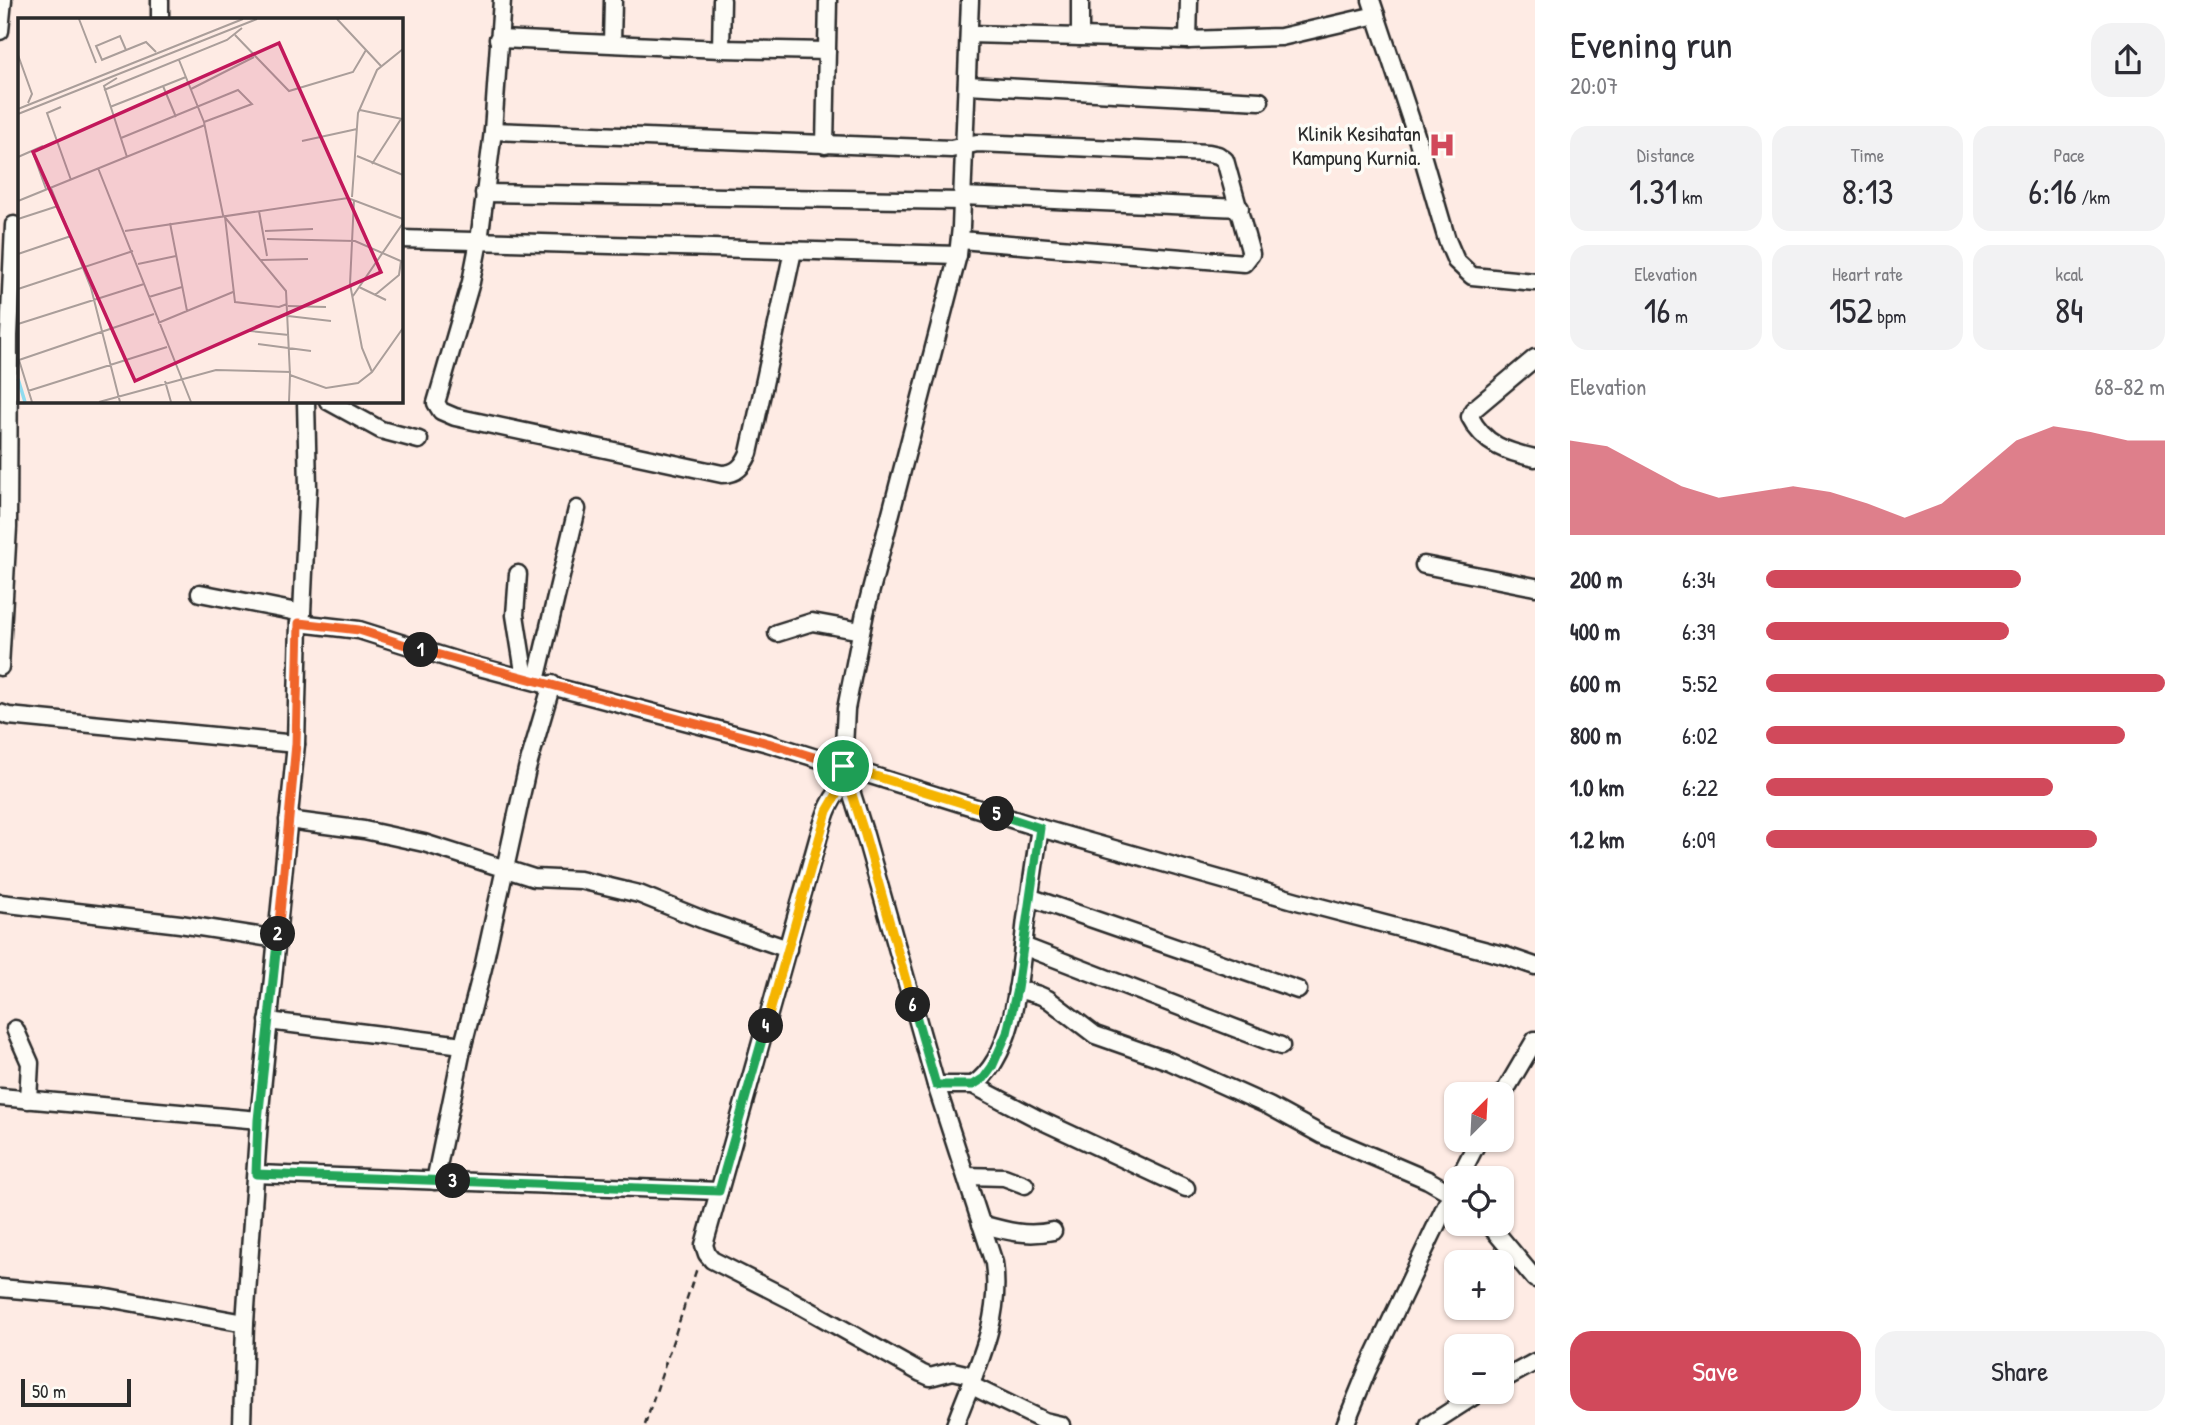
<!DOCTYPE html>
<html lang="en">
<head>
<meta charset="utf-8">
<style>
	body { margin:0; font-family:"Patrick Hand",sans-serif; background:#f2f2f3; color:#2b2b33; height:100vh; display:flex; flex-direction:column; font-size:26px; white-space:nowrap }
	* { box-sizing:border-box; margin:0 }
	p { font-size:23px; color:#7c7c81 }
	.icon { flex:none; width:38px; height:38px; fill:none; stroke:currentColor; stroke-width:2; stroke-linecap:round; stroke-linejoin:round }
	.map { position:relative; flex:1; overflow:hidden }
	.details { display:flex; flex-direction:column; background:#fff; width:665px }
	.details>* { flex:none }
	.needle { width:46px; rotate:24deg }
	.tools { position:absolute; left:1444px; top:1082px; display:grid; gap:14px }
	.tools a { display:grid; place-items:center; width:70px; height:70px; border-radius:14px; background:#fff; box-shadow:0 2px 5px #0004; font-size:35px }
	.scale { position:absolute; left:21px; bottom:18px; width:110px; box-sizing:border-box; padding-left:7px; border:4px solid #2b2b2b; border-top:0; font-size:19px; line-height:24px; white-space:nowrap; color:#2b2b2b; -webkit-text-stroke:5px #fdfcf7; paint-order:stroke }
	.pin { position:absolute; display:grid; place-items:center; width:60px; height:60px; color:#fff; margin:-30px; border:4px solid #fff; border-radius:50%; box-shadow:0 2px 7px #0007 }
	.km { position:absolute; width:35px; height:35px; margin:-18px; border-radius:50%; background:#222; color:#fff; font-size:19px; line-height:35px; text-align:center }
	.round { display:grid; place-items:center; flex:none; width:74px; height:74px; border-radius:21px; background:#f2f2f3 }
	.summary { display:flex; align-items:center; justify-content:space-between; height:119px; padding:0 35px }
	h1 { font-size:38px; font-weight:600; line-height:52px }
	.metrics { display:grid; grid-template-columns:repeat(3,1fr); gap:10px; height:119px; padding:7px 35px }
	.metrics div { display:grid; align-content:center; border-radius:18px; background:#f2f2f3; text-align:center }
	.metrics b { font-size:35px; font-weight:600 }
	.metrics small { font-size:19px; font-weight:400 }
	.metrics p { font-size:19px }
	.chart { height:196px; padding:14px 35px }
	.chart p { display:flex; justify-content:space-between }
	.chart svg { width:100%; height:126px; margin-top:7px; fill:#d1495b; opacity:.7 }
	.primary-button { display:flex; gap:14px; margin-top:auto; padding:14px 35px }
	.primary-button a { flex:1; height:80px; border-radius:21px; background:#d1495b; color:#fff; font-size:28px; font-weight:600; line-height:80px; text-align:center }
	.primary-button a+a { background:#f2f2f3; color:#2b2b33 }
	ul { padding:0 35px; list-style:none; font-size:23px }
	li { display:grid; grid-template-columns:112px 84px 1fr; align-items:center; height:52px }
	li i { height:18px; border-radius:9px; background:#d1495b }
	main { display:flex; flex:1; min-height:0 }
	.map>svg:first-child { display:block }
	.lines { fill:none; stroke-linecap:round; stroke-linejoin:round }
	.minor-casing { stroke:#2b2b2b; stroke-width:21 }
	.path { stroke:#2b2b2b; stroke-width:2.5; stroke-dasharray:7 5; stroke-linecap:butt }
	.minor { stroke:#fdfcf7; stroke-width:16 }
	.split-1-casing { stroke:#fff; stroke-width:14 }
	.split-2-casing { stroke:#fff; stroke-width:14 }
	.split-3-casing { stroke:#fff; stroke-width:14 }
	.split-4-casing { stroke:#fff; stroke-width:14 }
	.split-5-casing { stroke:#fff; stroke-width:14 }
	.split-6-casing { stroke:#fff; stroke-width:14 }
	.split-7-casing { stroke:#fff; stroke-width:14 }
	.split-1 { stroke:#f0652b; stroke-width:9 }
	.split-2 { stroke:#f0652b; stroke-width:9 }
	.split-3 { stroke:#22a559; stroke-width:9 }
	.split-4 { stroke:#22a559; stroke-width:9 }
	.split-5 { stroke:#f5b400; stroke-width:9 }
	.split-6 { stroke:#22a559; stroke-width:9 }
	.split-7 { stroke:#f5b400; stroke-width:9 }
	.labels { text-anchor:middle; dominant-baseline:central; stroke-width:7; stroke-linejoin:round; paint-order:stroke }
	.poi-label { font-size:21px; fill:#2b2b2b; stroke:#fdfcf7; text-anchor:end }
	.inset-river { fill:none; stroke:#8fdbef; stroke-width:3.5 }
	.inset-road { fill:none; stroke:#aa9e9a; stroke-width:2 }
	.view { fill:#c2185b; fill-opacity:0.15; stroke:#c2185b; stroke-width:3.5 }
	.inset-edge { fill:none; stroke:#2b2b2b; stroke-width:3.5 }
</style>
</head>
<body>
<main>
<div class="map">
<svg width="1535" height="1425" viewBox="0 0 1535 1425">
	<rect width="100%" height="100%" fill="#feebe4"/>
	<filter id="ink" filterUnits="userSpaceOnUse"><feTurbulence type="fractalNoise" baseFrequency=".0143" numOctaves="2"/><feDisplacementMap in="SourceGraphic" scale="14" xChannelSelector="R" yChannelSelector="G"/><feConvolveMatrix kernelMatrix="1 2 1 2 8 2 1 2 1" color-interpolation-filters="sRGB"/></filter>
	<g filter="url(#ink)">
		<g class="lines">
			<defs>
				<g id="minor">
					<path d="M502,0L493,131L479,241L471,282L436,403L441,411L455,417L722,474C737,474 743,466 749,453L793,251"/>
					<polyline points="1371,0 1417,138 1447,240 1456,261 1472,276 1535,282"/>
					<polyline points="160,19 160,0"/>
					<polyline points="0,31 3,0"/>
					<polyline points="969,34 1188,40 1281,37 1376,15"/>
					<polyline points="1080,37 1080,0"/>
					<polyline points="498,39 721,49 827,51"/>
					<polyline points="1188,40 1189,0"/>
					<polyline points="612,43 613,0"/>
					<polyline points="721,49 722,0"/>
					<polyline points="967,85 1260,101"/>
					<polyline points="493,131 951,149 977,143 1209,153 1218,155 1225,160 1251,254 1244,263 960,240"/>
					<polyline points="825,145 828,0"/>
					<polyline points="484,193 962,201"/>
					<polyline points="962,196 1240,208"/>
					<polyline points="401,239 958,255"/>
					<path d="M1535,358L1473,410L1470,417C1484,445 1507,452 1535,458"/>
					<polyline points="328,401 381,430 419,440"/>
					<polyline points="1424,565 1535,587"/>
					<polyline points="518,574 515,615 525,678"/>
					<polyline points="200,593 302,613"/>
					<polyline points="299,623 359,630 464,663 768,743 1040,828 1297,901 1506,956 1535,966"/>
					<polyline points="777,633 812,622 861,631"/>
					<polyline points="0,667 8,527 9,336 14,225"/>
					<polyline points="536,681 577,509"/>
					<polyline points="0,713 9,716 296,744"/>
					<path d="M848,782C830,795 824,818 818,839L704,1245L707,1254L712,1260L791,1300L921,1373L930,1377L953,1371L974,1376"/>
					<polyline points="288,820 364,830 424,843 534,878 580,880 610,887 639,894 706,921 788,949"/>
					<polyline points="1029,897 1298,990"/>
					<polyline points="0,903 180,924 277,939"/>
					<polyline points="1023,946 1281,1046"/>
					<polyline points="1017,989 1039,995 1048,999 1095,1035 1169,1061 1269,1106 1322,1135 1428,1180 1456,1196"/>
					<polyline points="268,1021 463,1045"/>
					<polyline points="15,1029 30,1063 28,1100"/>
					<polyline points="936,1085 973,1085 1038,1119 1186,1188"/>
					<path d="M973,1085C1017,1055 1020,968 1026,919C1031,889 1035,858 1040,828"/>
					<polyline points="1502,1096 1535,1040"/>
					<polyline points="0,1097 259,1120"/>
					<polyline points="256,1174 719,1191"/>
					<polyline points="966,1176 1004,1177 1025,1185"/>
					<polyline points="1459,1178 1479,1139"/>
					<polyline points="435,1181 463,1045 483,968 527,769 552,684"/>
					<polyline points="1488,1223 1535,1279"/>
					<path d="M981,1224C1006,1231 1027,1237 1053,1231"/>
					<polyline points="0,1288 102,1297 245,1323"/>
					<polyline points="1502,1380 1535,1362"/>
					<polyline points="970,1385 1044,1421 1061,1425"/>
					<polyline points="242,1425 245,1323 259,1120 296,744 299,623 302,613 308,488 306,401"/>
					<path d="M955,1425C975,1370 1002,1323 994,1263L936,1085L865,835L843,766L846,709L865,613L958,255L961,227L970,0"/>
					<polyline points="1345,1425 1367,1371 1455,1186"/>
					<polyline points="1429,1425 1482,1391"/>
				</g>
			</defs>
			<use href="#minor" class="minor-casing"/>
			<polyline class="path" points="645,1425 697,1268"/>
			<use href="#minor" class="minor"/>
		</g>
	</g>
	<g class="lines" filter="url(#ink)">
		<defs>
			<polyline id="split-1" points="421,650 768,743 843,766"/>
			<polyline id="split-2" points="278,934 296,744 299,623 359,630 421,650"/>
			<polyline id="split-3" points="278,934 258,1120 256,1174 453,1181"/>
			<polyline id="split-4" points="453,1181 719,1191 766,1026"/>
			<polyline id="split-5" points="766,1026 827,811 841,787 848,782 843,766 997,814"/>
			<polyline id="split-6" points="913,1005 936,1085 973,1085 984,1078 992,1067 1007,1033 1017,989 1040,828 997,814"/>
			<polyline id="split-7" points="843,766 865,835 913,1005"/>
		</defs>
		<use href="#split-1" class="split-1-casing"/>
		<use href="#split-2" class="split-2-casing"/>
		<use href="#split-3" class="split-3-casing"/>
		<use href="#split-4" class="split-4-casing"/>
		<use href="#split-5" class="split-5-casing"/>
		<use href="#split-6" class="split-6-casing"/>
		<use href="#split-7" class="split-7-casing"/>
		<use href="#split-1" class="split-1"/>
		<use href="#split-2" class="split-2"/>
		<use href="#split-3" class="split-3"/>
		<use href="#split-4" class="split-4"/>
		<use href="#split-5" class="split-5"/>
		<use href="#split-6" class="split-6"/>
		<use href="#split-7" class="split-7"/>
	</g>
	<defs>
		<symbol id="hospital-bare" viewBox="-9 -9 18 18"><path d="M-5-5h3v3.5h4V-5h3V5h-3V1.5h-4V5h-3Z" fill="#d1495b" stroke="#fdfcf7" stroke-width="2.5" paint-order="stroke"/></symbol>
	</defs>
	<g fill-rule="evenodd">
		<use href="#hospital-bare" x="1423" y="126" width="38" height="38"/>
	</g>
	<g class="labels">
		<g class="poi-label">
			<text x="1421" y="133">Klinik Kesihatan<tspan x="1421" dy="24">Kampung Kurnia.</tspan></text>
		</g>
	</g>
	<g transform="translate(18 18)">
		<rect width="385" height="385" fill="#feebe4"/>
		<path class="inset-river" d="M0,361L7,384"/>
		<path class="inset-road" d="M61,1L78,45M319,1L363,48M217,17L271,73L335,54L348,32M108,32L102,18L78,28L84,42L86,41L128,24L138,34M0,37L14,76L10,85M161,42L186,104L205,197L268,273L272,357L308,370L340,365L354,354L385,310M99,60L86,68L109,139M145,68L158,99M173,71L236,39M86,72L209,22L224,10M43,89L29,95L53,162M92,89L168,59M0,91L225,1M342,92L384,101M0,96L239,1M103,120L220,72L234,86L186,104M284,123L339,111M14,132L28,171M339,138L385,157M0,139L25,128M354,146L383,101M80,150L173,384M33,170L73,270L102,384M334,179L340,95L359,52L385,31M336,182L332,266L344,330L354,354M0,183L187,107M241,193L249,238M207,199L217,284L261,289L269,286M0,201L40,188M152,205L169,293M107,213L330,180L385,201M247,213L295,211M249,221L337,223L385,244M0,236L53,218M243,242L290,241M120,246L158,238M341,269L368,282M0,271L115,233M357,277L381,257L383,243M335,278L385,205M131,279L164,269M270,288L308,289M270,298L313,303M140,305L215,274M0,306L126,266M232,313L271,317M240,326L293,333M1,342L136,296M1,342L14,384M147,363L153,384M10,373L149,329M81,384L198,352L273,354M271,384L272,357"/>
		<path class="view" d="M261,25L363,254L117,363L15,134Z"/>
		<rect width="385" height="385" class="inset-edge"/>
	</g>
</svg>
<div class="tools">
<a><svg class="needle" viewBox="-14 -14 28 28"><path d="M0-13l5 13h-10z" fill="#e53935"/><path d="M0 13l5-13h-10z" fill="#7c7c81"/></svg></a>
<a><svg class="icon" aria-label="locate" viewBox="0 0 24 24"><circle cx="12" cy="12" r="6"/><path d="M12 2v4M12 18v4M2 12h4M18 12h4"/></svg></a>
<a>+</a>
<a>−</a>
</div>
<div class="scale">50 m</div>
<div class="pin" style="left:843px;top:766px;background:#1e9e55"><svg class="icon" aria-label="arrive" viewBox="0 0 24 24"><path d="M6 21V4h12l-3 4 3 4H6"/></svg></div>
<b class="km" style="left:421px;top:650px">1</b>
<b class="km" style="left:278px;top:934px">2</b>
<b class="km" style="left:453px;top:1181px">3</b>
<b class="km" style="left:766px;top:1026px">4</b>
<b class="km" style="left:997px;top:814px">5</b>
<b class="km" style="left:913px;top:1005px">6</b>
</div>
<section class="details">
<div class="summary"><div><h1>Evening run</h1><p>20:07</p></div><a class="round"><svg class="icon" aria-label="share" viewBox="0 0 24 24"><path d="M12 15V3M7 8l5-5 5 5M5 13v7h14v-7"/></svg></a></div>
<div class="metrics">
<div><p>Distance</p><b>1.31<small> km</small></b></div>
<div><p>Time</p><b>8:13</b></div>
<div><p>Pace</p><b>6:16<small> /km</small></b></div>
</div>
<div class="metrics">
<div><p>Elevation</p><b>16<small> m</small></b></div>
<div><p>Heart rate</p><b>152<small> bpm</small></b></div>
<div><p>kcal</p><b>84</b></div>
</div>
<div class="chart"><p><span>Elevation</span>68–82 m</p>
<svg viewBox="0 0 160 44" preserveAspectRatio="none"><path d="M0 44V11L10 13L20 20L30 27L40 31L50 29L60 27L70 29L80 33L90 38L100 33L110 22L120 11L130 6L140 8L150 11L160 11V44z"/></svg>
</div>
<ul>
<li><b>200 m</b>6:34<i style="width:64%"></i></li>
<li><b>400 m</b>6:39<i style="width:61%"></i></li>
<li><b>600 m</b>5:52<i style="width:100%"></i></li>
<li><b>800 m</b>6:02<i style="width:90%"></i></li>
<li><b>1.0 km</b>6:22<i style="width:72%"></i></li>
<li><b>1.2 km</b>6:09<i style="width:83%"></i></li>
</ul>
<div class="primary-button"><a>Save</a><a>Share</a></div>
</section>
</main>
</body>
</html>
